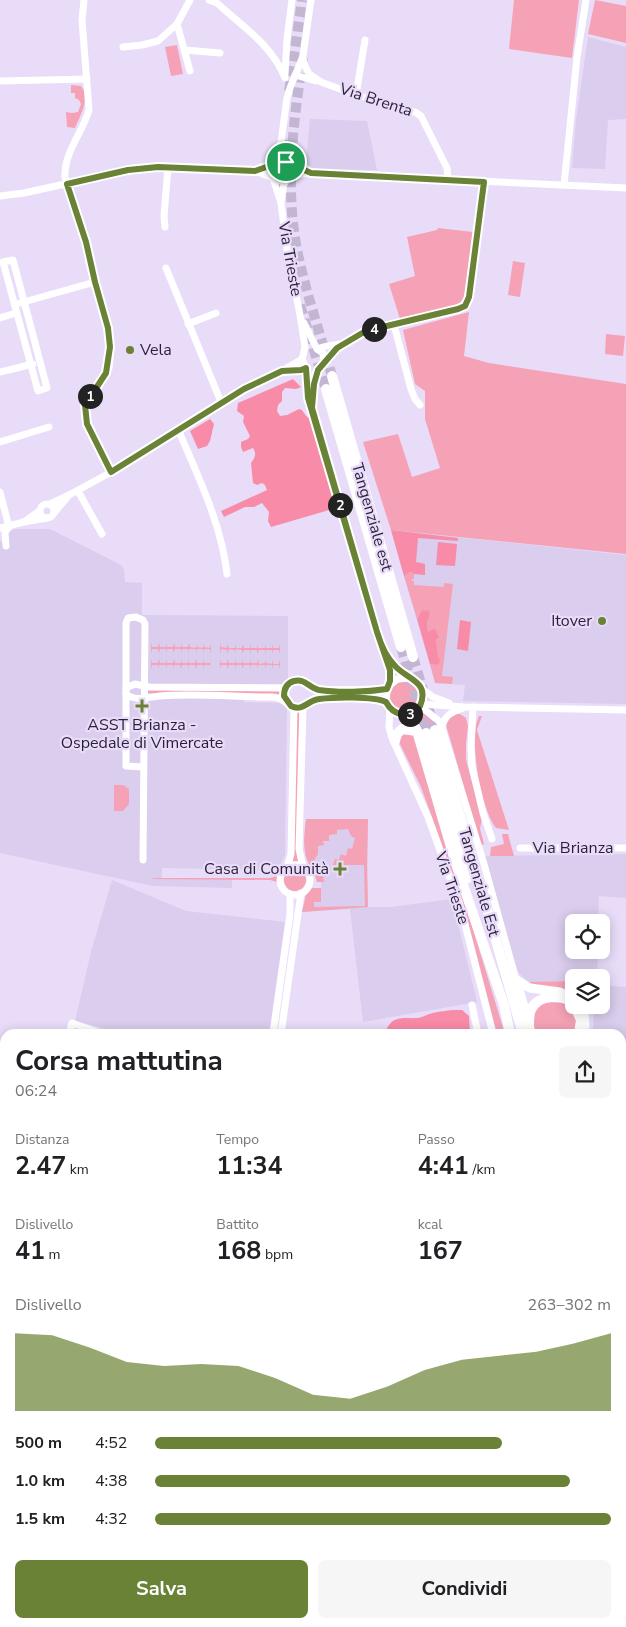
<!DOCTYPE html>
<html lang="it">
<head>
<meta charset="utf-8">
<style>
	body { margin:0; font-family:"Nunito Sans",sans-serif; background:#f6f6f6; color:#202124; height:100vh; display:flex; flex-direction:column; font-size:19px; white-space:nowrap }
	* { box-sizing:border-box; margin:0 }
	p { font-size:16px; color:#757577 }
	.icon { flex:none; width:28px; height:28px; fill:none; stroke:currentColor; stroke-width:2; stroke-linecap:round; stroke-linejoin:round }
	.map { position:relative; flex:1; overflow:hidden }
	.details { position:absolute; left:0px; top:1029px; width:626px; height:599px; display:flex; flex-direction:column; background:#fff; border-radius:15px 15px 0 0; box-shadow:0 2px 12px #0003 }
	.details>* { flex:none }
	.tools { position:absolute; left:565px; top:914px; display:grid; gap:10px }
	.tools a { display:grid; place-items:center; width:45px; height:45px; border-radius:8px; background:#fff; box-shadow:0 2px 12px #0003; font-size:25px }
	.pin { position:absolute; display:grid; place-items:center; width:42px; height:42px; color:#fff; margin:-21px; border:2px solid #fff; border-radius:50%; box-shadow:0 1px 5px #0007 }
	.km { position:absolute; width:25px; height:25px; margin:-12px; border-radius:50%; background:#222; color:#fff; font-size:14px; line-height:25px; text-align:center }
	.round { display:grid; place-items:center; flex:none; width:52px; height:52px; border-radius:8px; background:#f6f6f6 }
	.head { display:flex; align-items:center; justify-content:space-between; height:85px; padding:0 15px }
	h1 { font-size:28px; font-weight:700; line-height:38px }
	.metrics { display:grid; grid-template-columns:repeat(3,1fr); gap:8px; height:85px; padding:5px 15px }
	.metrics div { display:grid; align-content:center }
	.metrics b { font-size:25px; font-weight:700 }
	.metrics small { font-size:14px; font-weight:400 }
	.metrics p { font-size:14px }
	.chart { height:140px; padding:10px 15px }
	.chart p { display:flex; justify-content:space-between }
	.chart svg { width:100%; height:90px; margin-top:5px; fill:#6a8235; opacity:.7 }
	.action { display:flex; gap:10px; margin-top:auto; padding:10px 15px }
	.action a { flex:1; height:58px; border-radius:8px; background:#6a8235; color:#fff; font-size:20px; font-weight:700; line-height:58px; text-align:center }
	.action a+a { background:#f6f6f6; color:#202124 }
	ul { padding:0 15px; list-style:none; font-size:16px }
	li { display:grid; grid-template-columns:80px 60px 1fr; align-items:center; height:38px }
	li i { height:12px; border-radius:6px; background:#6a8235 }
	.map>svg:first-child { display:block }
	.built { fill:#dacded }
	.green { fill:#f5a2b6 }
	.forest { fill:#f88ba7 }
	.lines { fill:none; stroke-linecap:round; stroke-linejoin:round }
	.highway-tunnel { stroke:#c2b6d3; stroke-width:10; stroke-dasharray:10 5; stroke-linecap:butt }
	.minor { stroke:#fff; stroke-width:7 }
	.major { stroke:#fff; stroke-width:9 }
	.highway { stroke:#fff; stroke-width:10 }
	.route-casing { stroke:#fff; stroke-width:10 }
	.route { stroke:#6a8235; stroke-width:6 }
	.poi-dot { fill:#6a8235; stroke:#e8dcf9; stroke-width:2 }
	.labels { text-anchor:middle; dominant-baseline:central; stroke-width:4.5; stroke-linejoin:round; paint-order:stroke }
	.street-label { font-size:16px; fill:#2b1e39; stroke:#e8dcf9 }
	.poi-label { font-size:16px; fill:#2b1e39; stroke:#e8dcf9; text-anchor:end }
</style>
</head>
<body>
<div class="map">
<svg width="626" height="1627" viewBox="0 0 626 1627">
	<rect width="100%" height="100%" fill="#e8dcf9"/>
	<g class="built">
		<polygon points="588,37 626,47 626,119 608,120 605,169 572,168 576,120"/>
		<polygon points="310,119 367,121 377,170 312,169 306,163"/>
		<polygon points="15,529 50,529 121,565 124,569 125,582 142,583 142,615 288,616 288,679 281,684 165,684 164,693 244,694 244,702 280,703 287,709 285,855 280,866 264,865 263,870 162,868 162,879 232,879 232,888 153,886 0,853 0,541 7,542 8,532"/>
		<polygon points="391,530 626,555 626,704 463,701 465,685 435,683"/>
		<polygon points="306,819 368,819 367,907 391,907 452,899 477,1002 363,1022 350,909 302,912 306,895 312,888 321,888 321,882 317,882 315,874 309,864 305,852"/>
		<polygon points="626,854 626,898 599,896 598,922 574,922 574,950 598,950 597,977 574,978 574,981 528,982 518,972 483,856"/>
		<polygon points="112,880 186,911 285,922 269,1034 125,1034 75,1021 91,952"/>
		<polygon points="601,985 626,987 626,1140 621,1140 621,1034 593,1034 594,1005 601,1005"/>
		<polygon points="0,1081 5,1082 5,1118 0,1117"/>
		<polygon points="626,1524 626,1627 604,1627 605,1623 621,1622 621,1546"/>
		<polygon points="5,1598 5,1622 549,1623 547,1627 0,1627 0,1601"/>
	</g>
	<g class="green">
		<polygon points="514,0 579,0 572,58 509,49"/>
		<polygon points="595,0 626,6 626,43 588,34"/>
		<polygon points="177,45 183,74 171,76 165,47"/>
		<path d="M71,85L81,86C91,98 80,116 75,128L67,127L66,112L72,113L78,112L81,104L79,100L75,98V93H71Z"/>
		<polygon points="438,228 473,232 464,298 457,305 400,319 389,284 415,276 407,237 437,230"/>
		<polygon points="513,261 525,263 520,297 508,295"/>
		<polygon points="469,312 464,356 489,363 626,384 626,554 391,530 363,442 398,434 412,477 440,468 425,419 425,391 415,384 403,330"/>
		<polygon points="606,334 625,336 623,356 605,354"/>
		<polygon points="409,572 414,574 414,579 412,579 412,581 414,581 414,585 444,587 444,583 453,584 442,676 453,677 452,684 435,683 430,664 437,665 436,640 439,639 433,629 428,632 427,623 430,614 422,610 417,619 404,576"/>
		<polygon points="151,643 152,647 158,647 159,643 160,647 166,647 167,643 167,647 173,647 174,643 175,647 181,647 181,643 182,647 188,647 189,643 190,647 196,648 197,643 197,647 203,648 204,643 204,647 210,648 211,643 211,654 210,649 204,649 204,653 203,649 197,649 196,653 196,649 189,649 188,653 188,649 182,649 181,653 181,649 175,649 173,653 173,649 167,649 166,653 166,649 160,649 159,653 158,649 152,649 151,653"/>
		<polygon points="220,643 221,647 227,648 227,644 229,648 235,648 236,644 236,648 242,648 243,644 244,648 250,648 251,644 251,648 257,648 258,644 258,648 265,648 266,644 266,648 272,648 273,644 273,648 279,648 280,644 280,654 279,650 273,650 272,654 272,650 266,650 266,654 265,650 259,650 257,654 257,650 251,650 250,654 250,650 244,650 242,654 242,650 236,649 235,654 235,650 229,649 227,654 227,650 221,649 220,654"/>
		<polygon points="151,659 152,663 158,663 159,659 160,663 166,663 167,659 167,663 173,663 174,659 175,663 181,663 182,659 182,663 188,663 189,659 189,663 195,663 196,659 197,663 203,663 204,659 204,663 210,663 211,659 210,669 210,665 204,665 203,669 203,665 197,665 196,669 195,665 189,665 188,669 188,665 182,665 181,669 180,665 174,665 174,669 173,665 167,665 166,669 166,665 159,665 158,669 158,665 152,665 151,669"/>
		<polygon points="220,659 221,663 227,663 227,659 229,663 235,663 236,659 236,663 242,663 243,659 243,663 250,663 251,659 251,663 257,663 258,659 259,664 265,663 265,659 266,663 272,664 273,659 273,664 279,664 280,659 280,669 279,665 273,665 273,669 272,665 266,665 265,669 265,665 258,665 257,669 257,665 251,665 250,669 250,665 244,665 242,669 242,665 236,665 236,669 235,665 229,665 227,669 227,665 221,665 220,669"/>
		<circle cx="404" cy="696" r="14"/>
		<polygon points="148,690 281,691 281,695 148,693"/>
		<polygon points="421,710 439,727 422,732 413,716"/>
		<polygon points="296,711 300,711 299,717 297,855 298,861 293,861 294,846"/>
		<polygon points="456,714 460,714 466,718 468,726 466,743 466,760 482,818 480,829 484,844 481,845 446,725 449,717"/>
		<path d="M479,716H482L477,730L509,830L496,828C481,810 468,737 479,716Z"/>
		<polygon points="413,733 505,1034 497,1034 463,902 421,787 399,742 400,734"/>
		<polygon points="114,785 123,785 129,789 129,804 123,811 114,811"/>
		<path d="M306,819H368L367,865L368,907L302,912L306,895L312,888H321V902H314V907L365,906L364,865H333L335,859L339,860L341,854L346,856L348,848L352,849L355,838L351,836L348,829L337,830V834L329,835V841H323L324,845L318,846V854C309,867 314,865 323,874L324,882H317C315,871 306,863 305,852C303,841 305,829 306,819Z"/>
		<polygon points="502,834 508,834 514,856 490,856 491,847 504,844"/>
		<circle cx="295" cy="880" r="11"/>
		<polygon points="277,876 277,882 270,880 156,879 150,878 270,878"/>
		<path d="M574,981V994C559,985 541,989 525,982Z"/>
		<path d="M544,1002L568,1003L577,1014L575,1034H535C533,1017 532,1014 544,1002Z"/>
		<polygon points="626,1177 626,1262 621,1264 621,1179"/>
		<polygon points="626,1290 626,1325 621,1331 621,1295"/>
		<polygon points="621,1392 626,1392 626,1481 621,1474"/>
	</g>
	<g class="forest">
		<path d="M293,379L301,387L296,389L285,388L282,392V401L278,405L277,411L280,416L287,415L299,409L302,410L306,416L309,418L336,508L271,527L268,521L269,512L262,503L254,507H245L224,517L221,511L267,490L265,485L262,483L257,485L253,483L251,463C255,457 257,454 253,448L243,452L241,447V442L248,439L250,436L243,422L244,416L237,411L238,403Z"/>
		<polygon points="210,419 214,424 210,441 207,446 198,449 190,431"/>
		<polygon points="391,530 458,538 458,541 418,538 416,562 425,564 425,575 414,574 410,572 404,576"/>
		<polygon points="438,542 457,544 455,566 436,565"/>
		<polygon points="422,610 429,611 430,614 427,623 428,632 433,629 436,630 439,638 436,640 438,658 440,660 438,665 430,664 417,619"/>
		<polygon points="460,620 471,622 468,651 457,649"/>
		<path d="M453,1010H462L469,1016L470,1034H385C391,1014 403,1019 418,1018C423,1017 428,1014 433,1013C440,1011 447,1011 453,1010Z"/>
	</g>
	<g class="lines">
		<g class="highway-tunnel">
			<path d="M303,58C294,118 285,182 296,244C304,288 320,332 332,376"/>
			<polyline points="289,91 302,0"/>
			<polyline points="281,190 283,140"/>
			<polyline points="300,305 326,389"/>
			<polyline points="401,647 426,733"/>
			<polyline points="413,657 424,693"/>
			<polyline points="428,707 435,730"/>
		</g>
		<g class="minor">
			<path d="M84,0L82,20L89,110C82,134 64,152 65,177L86,242L95,282L108,328L111,347L109,368L103,379L91,394L85,405L87,424L111,472"/>
			<path d="M209,0L217,3C242,26 272,45 285,78"/>
			<polyline points="311,0 303,56 290,88 287,98 281,142 270,171 273,178 281,181 296,175 311,173 626,188"/>
			<polyline points="177,24 190,71"/>
			<polyline points="123,47 142,45 158,41 177,24 190,0"/>
			<polyline points="185,50 220,53"/>
			<polyline points="303,59 305,66 309,74 321,82 356,95 415,112 421,116 447,168 448,180"/>
			<polyline points="285,74 287,39 292,0"/>
			<polyline points="295,75 316,81"/>
			<polyline points="0,81 87,79"/>
			<polyline points="356,95 365,40"/>
			<polyline points="281,143 288,163 309,172"/>
			<path d="M255,171C267,167 291,149 291,173L284,184L281,201"/>
			<polyline points="564,185 577,57 586,0"/>
			<path d="M0,196L24,193L128,170L158,167L255,171L273,178L281,203L287,250L300,315L305,347L302,359L306,368L308,398L377,632C381,645 388,659 390,673C392,687 378,701 394,712C398,714 404,715 409,714C422,710 428,693 418,683C415,680 412,679 408,677C398,671 391,661 384,652"/>
			<polyline points="165,227 164,216 168,167"/>
			<polygon points="13,260 47,388 38,391 3,262"/>
			<polyline points="166,268 221,402"/>
			<polyline points="20,303 95,282"/>
			<polyline points="0,318 16,313"/>
			<polyline points="304,323 317,349 323,353 324,360 323,366 317,372 312,405"/>
			<polyline points="188,324 216,313"/>
			<polyline points="394,325 411,389 415,399 420,405"/>
			<path d="M318,349C324,345 332,346 340,344"/>
			<polyline points="324,363 337,348 364,332 465,306 469,297 485,182"/>
			<polyline points="285,371 301,370 306,368"/>
			<polyline points="0,372 33,364"/>
			<path d="M178,429C198,477 221,522 227,574"/>
			<polyline points="0,442 49,427"/>
			<polyline points="78,491 102,534"/>
			<polyline points="0,492 9,527 5,532 6,546"/>
			<polyline points="69,495 117,469 178,429 244,389 282,371 302,359"/>
			<circle cx="47" cy="511" r="7"/>
			<polyline points="50,504 69,495 54,513"/>
			<polyline points="39,511 24,522 47,518"/>
			<polyline points="0,528 24,522"/>
			<polyline points="389,686 397,679 409,678"/>
			<polyline points="126,688 135,684 149,687 285,688"/>
			<polyline points="421,688 433,697 449,703"/>
			<path d="M126,694C135,702 149,697 160,696C195,693 237,697 273,697C286,698 287,707 297,708C306,708 309,701 317,699C331,696 374,697 387,702"/>
			<path d="M286,700C284,695 284,690 288,685C298,673 309,688 321,690L387,689"/>
			<polyline points="421,704 465,707 626,710"/>
			<polyline points="420,706 439,721 442,728 484,864 516,980"/>
			<polyline points="473,707 471,746 472,767 483,813 492,839"/>
			<polyline points="390,708 389,727 392,738 428,817 461,909 493,1034"/>
			<path d="M442,728C444,715 452,712 463,708"/>
			<polyline points="143,767 126,766 126,623 128,618 136,617 143,620 145,624 143,860"/>
			<polyline points="520,848 626,848"/>
			<circle cx="295" cy="880" r="15"/>
			<polyline points="287,867 291,854 294,708"/>
			<polyline points="303,867 299,849 303,707"/>
			<polyline points="472,1005 478,1034"/>
			<polyline points="69,1034 72,1023 103,1034"/>
			<polyline points="273,1034 290,914 290,894"/>
			<polyline points="281,1034 301,893"/>
			<polyline points="621,1561 626,1541"/>
			<polyline points="187,1627 188,1622"/>
			<polyline points="552,1627 553,1622"/>
			<polyline points="606,1627 607,1622"/>
		</g>
		<g class="major">
			<polyline points="516,980 530,988 560,992 574,999"/>
			<polyline points="580,1005 584,1013 585,1026"/>
			<polyline points="0,1070 5,1071"/>
			<polyline points="621,1149 626,1150"/>
			<polyline points="621,1161 626,1160"/>
			<polyline points="621,1169 626,1168"/>
			<polyline points="0,1586 5,1581"/>
		</g>
		<g class="highway">
			<polyline points="332,376 413,657"/>
			<polyline points="326,389 401,647"/>
			<polyline points="405,715 412,722 417,731 456,864 504,1005 510,1034"/>
			<polyline points="435,730 523,1034"/>
			<polyline points="426,733 468,878"/>
			<polyline points="395,741 397,734 402,729 417,731"/>
			<polyline points="516,980 531,1034"/>
			<polyline points="574,1005 581,1020 579,1034"/>
			<path d="M529,1025C529,1019 529,1014 531,1009C539,994 563,994 574,1004"/>
			<polyline points="621,1176 626,1175"/>
			<polyline points="621,1266 626,1265"/>
			<polyline points="621,1290 626,1281"/>
			<polyline points="621,1387 626,1386"/>
			<polyline points="621,1479 626,1484"/>
			<polyline points="570,1627 572,1622"/>
			<polyline points="579,1627 580,1622"/>
		</g>
	</g>
	<g class="lines">
		<defs>
			<path id="route" d="M286,162L277,160L269,166L255,171L158,167L128,170L67,184L86,242L95,282L108,328L110,347L106,373L85,405L87,424L111,472L244,389L282,371L301,370L306,368L308,398L377,632L390,670V681L387,689C367,692 339,693 319,690C309,688 305,678 294,681C287,683 284,689 284,696L291,706C303,712 308,700 319,699C334,697 373,696 386,702C394,717 410,718 420,706C430,682 409,680 396,667C386,657 381,646 377,632L312,408L314,384L318,370L337,348L364,332L370,330L458,309L465,306L469,297L484,182L311,173L286,162"/>
		</defs>
		<use href="#route" class="route-casing"/>
		<use href="#route" class="route"/>
	</g>
	<g class="poi-dot">
		<circle cx="130" cy="350" r="5"/>
		<circle cx="602" cy="621" r="5"/>
		<path d="M139.5 698.5h5v5h5v5h-5v5h-5v-5h-5v-5h5z"/>
		<path d="M337.5 861.5h5v5h5v5h-5v5h-5v-5h-5v-5h5z"/>
	</g>
	<g class="labels">
		<g class="street-label">
			<text transform="translate(376 100) rotate(18)">Via Brenta</text>
			<text transform="translate(290 259) rotate(80)">Via Trieste</text>
			<text transform="translate(372 517) rotate(74)">Tangenziale est</text>
			<text x="573" y="848">Via Brianza</text>
			<text transform="translate(479 882) rotate(74)">Tangenziale Est</text>
			<text transform="translate(452 888) rotate(71)">Via Trieste</text>
		</g>
		<g class="poi-label">
			<text x="140" y="350" text-anchor="start">Vela</text>
			<text x="592" y="621">Itover</text>
			<text x="142" y="725" text-anchor="middle">ASST Brianza -<tspan x="142" dy="18">Ospedale di Vimercate</tspan></text>
			<text x="329" y="869">Casa di Comunità</text>
		</g>
	</g>
</svg>
<div class="tools">
<a><svg class="icon" aria-label="locate" viewBox="0 0 24 24"><circle cx="12" cy="12" r="6"/><path d="M12 2v4M12 18v4M2 12h4M18 12h4"/></svg></a>
<a><svg class="icon" aria-label="layers" viewBox="0 0 24 24"><path d="M12 4l9 5-9 5-9-5zM3 14l9 5 9-5"/></svg></a>
</div>
<div class="pin" style="left:286px;top:162px;background:#1e9e55"><svg class="icon" aria-label="arrive" viewBox="0 0 24 24"><path d="M6 21V4h12l-3 4 3 4H6"/></svg></div>
<b class="km" style="left:90px;top:396px">1</b>
<b class="km" style="left:340px;top:505px">2</b>
<b class="km" style="left:410px;top:714px">3</b>
<b class="km" style="left:374px;top:329px">4</b>
<section class="details">
<div class="head"><div><h1>Corsa mattutina</h1><p>06:24</p></div><a class="round"><svg class="icon" aria-label="share" viewBox="0 0 24 24"><path d="M12 15V3M7 8l5-5 5 5M5 13v7h14v-7"/></svg></a></div>
<div class="metrics">
<div><p>Distanza</p><b>2.47<small> km</small></b></div>
<div><p>Tempo</p><b>11:34</b></div>
<div><p>Passo</p><b>4:41<small> /km</small></b></div>
</div>
<div class="metrics">
<div><p>Dislivello</p><b>41<small> m</small></b></div>
<div><p>Battito</p><b>168<small> bpm</small></b></div>
<div><p>kcal</p><b>167</b></div>
</div>
<div class="chart"><p><span>Dislivello</span>263–302 m</p>
<svg viewBox="0 0 160 44" preserveAspectRatio="none"><path d="M0 44V6L10 7L20 13L30 20L40 22L50 21L60 22L70 28L80 36L90 38L100 32L110 24L120 19L130 17L140 15L150 11L160 6V44z"/></svg>
</div>
<ul>
<li><b>500 m</b>4:52<i style="width:76%"></i></li>
<li><b>1.0 km</b>4:38<i style="width:91%"></i></li>
<li><b>1.5 km</b>4:32<i style="width:100%"></i></li>
</ul>
<div class="action"><a>Salva</a><a>Condividi</a></div>
</section>
</div>
</body>
</html>
